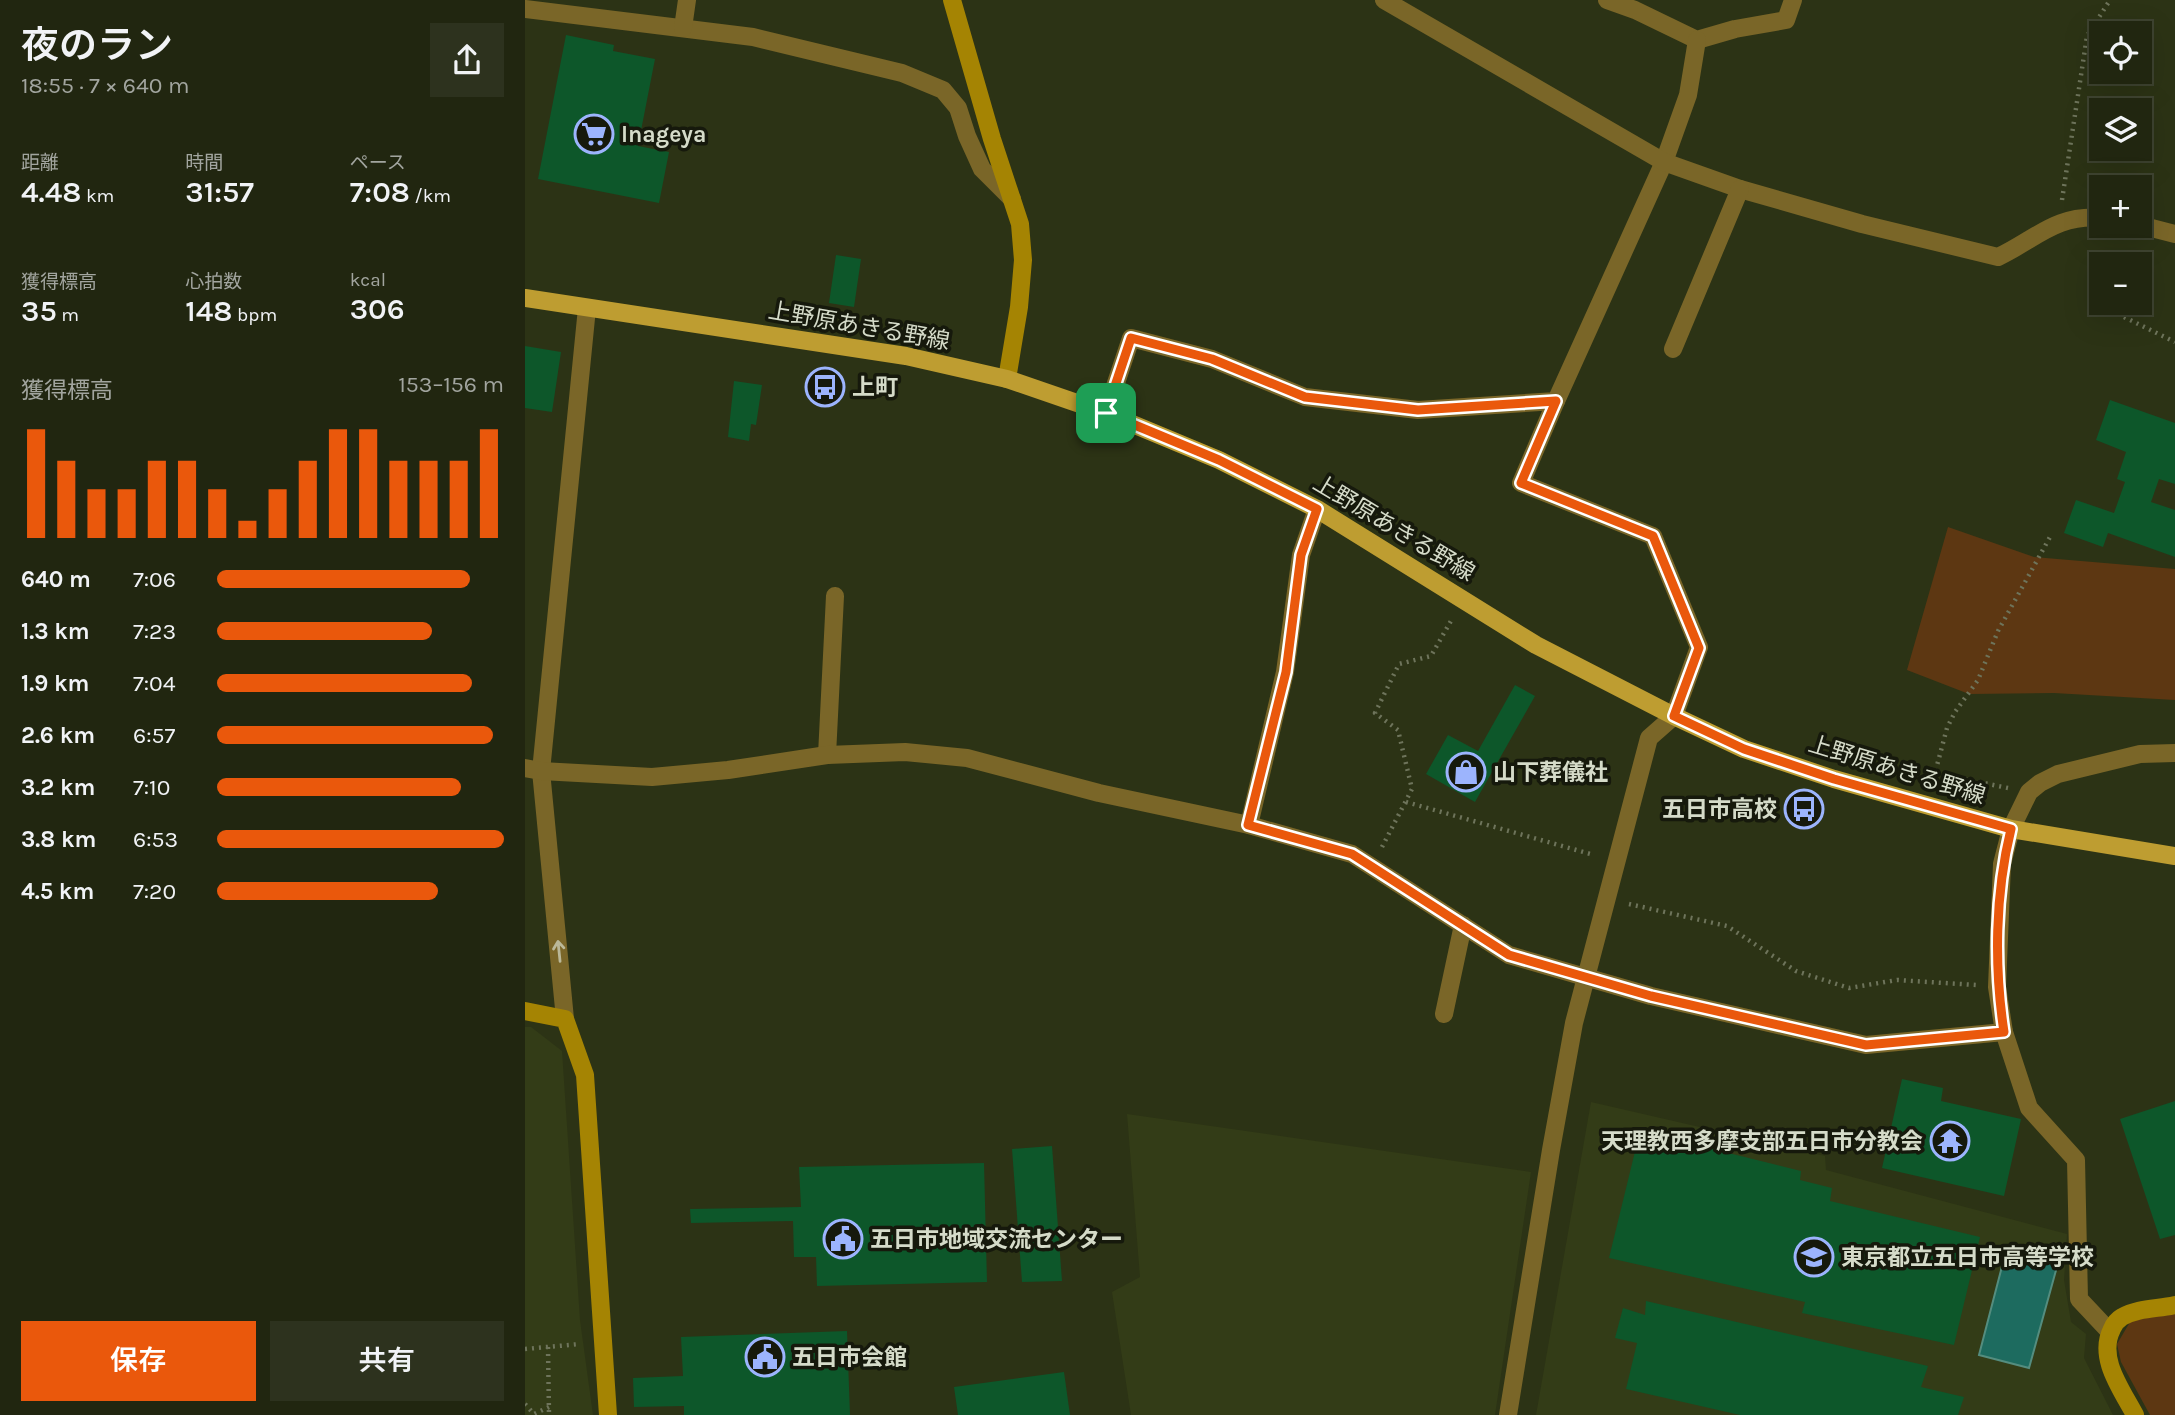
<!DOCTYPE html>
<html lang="ja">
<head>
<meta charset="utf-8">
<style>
	body { margin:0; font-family:Karla,"Noto Sans JP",sans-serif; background:#2d321e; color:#f1f3f6; height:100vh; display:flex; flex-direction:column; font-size:26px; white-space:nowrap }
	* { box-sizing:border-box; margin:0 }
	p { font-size:23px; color:#a2a59f }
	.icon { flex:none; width:38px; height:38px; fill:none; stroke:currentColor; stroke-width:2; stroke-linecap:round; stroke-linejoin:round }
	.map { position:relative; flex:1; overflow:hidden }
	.sheet { display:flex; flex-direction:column; background:#212610; width:525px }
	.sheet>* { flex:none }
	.controls { position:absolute; left:1564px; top:21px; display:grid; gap:14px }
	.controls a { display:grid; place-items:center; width:63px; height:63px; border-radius:0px; background:#212610; box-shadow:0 7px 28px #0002,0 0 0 2px #3e4330; font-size:35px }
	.pin { position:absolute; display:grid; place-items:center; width:60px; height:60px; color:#fff; margin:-30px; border-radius:14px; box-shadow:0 4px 10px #0006 }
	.round { display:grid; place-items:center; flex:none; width:74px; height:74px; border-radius:0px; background:#2d321e }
	.overview { display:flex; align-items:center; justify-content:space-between; height:119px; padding:0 21px }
	h1 { font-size:38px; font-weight:600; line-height:52px }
	.figures { display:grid; grid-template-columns:repeat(3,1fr); gap:10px; height:119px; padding:7px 21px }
	.figures div { display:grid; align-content:center }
	.figures b { font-size:30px; font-weight:600 }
	.figures small { font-size:19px; font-weight:400 }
	.figures p { font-size:19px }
	.chart { height:196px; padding:14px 21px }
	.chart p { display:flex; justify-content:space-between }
	.chart svg { width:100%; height:126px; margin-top:7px; stroke:#ea580c; stroke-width:6 }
	.action { display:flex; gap:14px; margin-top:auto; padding:14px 21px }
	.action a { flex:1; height:80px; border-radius:0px; background:#ea580c; color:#fff; font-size:28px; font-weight:600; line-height:80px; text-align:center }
	.action a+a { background:#2d321e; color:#f1f3f6 }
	ul { padding:0 21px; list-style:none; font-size:23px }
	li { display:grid; grid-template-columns:112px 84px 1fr; align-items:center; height:52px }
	li i { height:18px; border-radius:9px; background:#ea580c }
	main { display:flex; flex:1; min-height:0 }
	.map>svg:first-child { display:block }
	.built { fill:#333c17 }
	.green { fill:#5d3712 }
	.water { fill:#1d6b5f; stroke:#548d7f; stroke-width:2 }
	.building { fill:#0d572a }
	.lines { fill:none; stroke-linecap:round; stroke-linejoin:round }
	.path { stroke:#6e745b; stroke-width:4.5; stroke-dasharray:2 5; stroke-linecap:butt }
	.lane { stroke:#7a6628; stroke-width:18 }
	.street { stroke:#7a6628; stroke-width:18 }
	.secondary { stroke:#a58403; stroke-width:18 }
	.primary { stroke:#be9d31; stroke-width:18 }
	.oneway { stroke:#bab899 }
	.route-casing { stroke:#fff; stroke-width:14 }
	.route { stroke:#ea580c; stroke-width:9 }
	.labels { text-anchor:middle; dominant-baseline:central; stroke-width:7; stroke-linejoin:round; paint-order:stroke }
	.poi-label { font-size:23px; font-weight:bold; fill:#d5dbc9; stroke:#16190c; text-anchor:start }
	.street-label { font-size:23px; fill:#d5dbc9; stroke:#16190c }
</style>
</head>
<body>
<main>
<section class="sheet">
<div class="overview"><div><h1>夜のラン</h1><p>18:55 · 7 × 640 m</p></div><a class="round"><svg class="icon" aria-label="share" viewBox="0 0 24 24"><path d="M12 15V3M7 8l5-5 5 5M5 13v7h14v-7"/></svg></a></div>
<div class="figures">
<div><p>距離</p><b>4.48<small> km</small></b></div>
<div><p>時間</p><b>31:57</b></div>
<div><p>ペース</p><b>7:08<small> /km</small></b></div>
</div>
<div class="figures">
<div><p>獲得標高</p><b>35<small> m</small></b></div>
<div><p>心拍数</p><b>148<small> bpm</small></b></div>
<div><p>kcal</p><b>306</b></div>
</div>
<div class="chart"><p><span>獲得標高</span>153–156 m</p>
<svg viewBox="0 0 160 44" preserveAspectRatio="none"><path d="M5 44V6M15 44V17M25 44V27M35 44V27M45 44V17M55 44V17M65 44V27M75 44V38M85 44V27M95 44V17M105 44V6M115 44V6M125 44V17M135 44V17M145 44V17M155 44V6"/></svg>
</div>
<ul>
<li><b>640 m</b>7:06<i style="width:88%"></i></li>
<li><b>1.3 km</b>7:23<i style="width:75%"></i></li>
<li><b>1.9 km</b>7:04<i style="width:89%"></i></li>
<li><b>2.6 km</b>6:57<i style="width:96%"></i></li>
<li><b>3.2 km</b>7:10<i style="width:85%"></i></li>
<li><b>3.8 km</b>6:53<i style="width:100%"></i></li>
<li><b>4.5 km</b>7:20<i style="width:77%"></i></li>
</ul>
<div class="action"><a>保存</a><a>共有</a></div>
</section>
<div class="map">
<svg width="1650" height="1415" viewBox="0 0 1650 1415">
	<rect width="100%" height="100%" fill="#2c3315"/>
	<g class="built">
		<polygon points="0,1027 6,1027 37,1051 55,1320 68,1415 0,1415"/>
		<polygon points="1066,1102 1300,1156 1301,1170 1542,1234 1539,1280 1546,1322 1561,1334 1559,1358 1588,1415 1011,1415"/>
		<polygon points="602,1114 1006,1172 970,1415 606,1415 587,1292 615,1277"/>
	</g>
	<g class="green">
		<polygon points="1423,527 1509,557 1650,569 1650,700 1529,693 1444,694 1382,670"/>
		<polygon points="1650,1309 1650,1415 1625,1415 1596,1362 1592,1344 1605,1322"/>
	</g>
	<polygon class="water" points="1481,1251 1533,1263 1504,1368 1454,1355"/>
	<g class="building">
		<polygon points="41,35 89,45 88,51 130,59 113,146 144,152 134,203 13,179"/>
		<polygon points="311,255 336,259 329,307 304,303"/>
		<polygon points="0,346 36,352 27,412 0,408"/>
		<polygon points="209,381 237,385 231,425 226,424 224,441 203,437"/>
		<polygon points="1585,400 1650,423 1650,484 1634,479 1626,502 1650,510 1650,557 1583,533 1578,547 1539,533 1551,500 1589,513 1600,482 1592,479 1601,452 1571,440"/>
		<polygon points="990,685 1010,696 950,802 901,774 923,735 953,751"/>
		<polygon points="1377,1079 1418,1088 1416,1101 1496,1119 1479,1196 1357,1168"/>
		<polygon points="1650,1101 1650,1235 1635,1239 1595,1119"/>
		<polygon points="1115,1131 1276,1171 1275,1180 1307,1188 1305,1201 1455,1237 1429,1345 1277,1313 1280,1302 1084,1258"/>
		<polygon points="527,1146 537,1281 497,1282 487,1149"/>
		<polygon points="459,1163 462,1282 292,1286 291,1257 269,1257 268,1221 166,1223 165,1209 276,1207 274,1167"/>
		<polygon points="1121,1301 1403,1366 1396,1387 1439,1397 1433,1415 1215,1415 1101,1389 1112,1343 1090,1338 1098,1308 1120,1315"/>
		<polygon points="322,1331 325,1415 159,1415 159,1406 109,1407 108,1378 158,1376 156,1337"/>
		<polygon points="539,1372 545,1415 433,1415 429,1387"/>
	</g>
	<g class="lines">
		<g class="path">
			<polyline points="1537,200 1562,36 1585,0"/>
			<polyline points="1599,317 1650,342"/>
			<polyline points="1483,788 1410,773 1422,728 1430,712 1453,680 1473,631 1525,537"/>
			<polyline points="881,802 1069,855"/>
			<polyline points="857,847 887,789 873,730 850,713 874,664 906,656 927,619"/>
			<polyline points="1104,904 1202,926 1271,971 1324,988 1372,980 1451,985"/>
			<polyline points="23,1347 24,1415"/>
			<polyline points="0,1349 55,1344"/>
			<polyline points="0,1404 9,1414 24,1407"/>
		</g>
		<g class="lane">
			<polyline points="1082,0 1110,10 1172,40 1210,29 1261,20 1268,0"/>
			<polyline points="581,413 606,338 687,359 780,397 893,410 1031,401 1139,162 1163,95 1172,40"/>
			<polyline points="724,825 760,672 776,555 792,509"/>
			<polyline points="919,1014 938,925"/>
			<polyline points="40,1019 16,771 62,308"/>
		</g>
		<g class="street">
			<path d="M859,0L1139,162L1215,189L1337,224L1473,257C1511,239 1531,214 1577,218"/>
			<polyline points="0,9 228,37 377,73 418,90 433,108 442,136 457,169 487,199"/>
			<polyline points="158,28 162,0"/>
			<polyline points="1615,225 1650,234"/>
			<polyline points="1148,349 1215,189"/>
			<polyline points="302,755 310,596"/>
			<polyline points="0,768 16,771 127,777 203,770 302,755 380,752 442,758 574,793 724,825 827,854 984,955 1126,996 1341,1045 1479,1032"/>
			<polyline points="1585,1332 1554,1299 1551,1160 1504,1108 1479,1032 1472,987 1477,864 1486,829 1504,792 1515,783 1533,774 1615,754 1650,753"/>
			<polyline points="983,1415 1026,1150 1049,1023 1124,738 1149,716 1174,647 1128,536 996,483 1031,401"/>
		</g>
		<g class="secondary">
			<polyline points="427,0 467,139 495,224 498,260 494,307 482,379"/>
			<polyline points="0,1011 40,1019 60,1075 83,1415"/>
			<path d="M1610,1415C1597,1390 1572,1358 1587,1329C1589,1324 1592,1320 1597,1317C1613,1308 1632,1309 1650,1305"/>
		</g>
		<polyline class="primary" points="0,298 381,356 482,379 581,413 694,460 792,509 1011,645 1149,716 1219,749 1309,779 1486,829 1650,856"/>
	</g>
	<defs><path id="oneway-shaft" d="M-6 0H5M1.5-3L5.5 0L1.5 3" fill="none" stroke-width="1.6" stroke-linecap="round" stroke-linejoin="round" transform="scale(1.75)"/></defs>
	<use class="oneway" href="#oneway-shaft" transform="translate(34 951) rotate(-96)"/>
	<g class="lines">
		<defs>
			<path id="route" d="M606,338L687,359L780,397L893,410L1031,401L996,483L1128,536L1174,648L1149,716L1219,749L1309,779L1486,829C1470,894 1469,966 1479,1032L1341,1045L1126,996L984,955L827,854L723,825L761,672L776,555L792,509L694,460L581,413Z"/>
		</defs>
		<use href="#route" class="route-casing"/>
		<use href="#route" class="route"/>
	</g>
	<defs>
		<symbol id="supermarket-ring" viewBox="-11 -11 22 22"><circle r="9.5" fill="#16190c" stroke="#9cb4fd" stroke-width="1.5"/><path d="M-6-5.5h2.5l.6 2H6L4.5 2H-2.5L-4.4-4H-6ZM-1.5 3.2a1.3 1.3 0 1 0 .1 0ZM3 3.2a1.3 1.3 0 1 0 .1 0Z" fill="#9cb4fd"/></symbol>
		<symbol id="bus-ring" viewBox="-11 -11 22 22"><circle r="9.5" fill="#16190c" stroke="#9cb4fd" stroke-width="1.5"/><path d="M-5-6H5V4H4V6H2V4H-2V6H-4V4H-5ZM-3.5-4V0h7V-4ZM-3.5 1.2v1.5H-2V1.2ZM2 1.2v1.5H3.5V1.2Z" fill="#9cb4fd"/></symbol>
		<symbol id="shop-ring" viewBox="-11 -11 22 22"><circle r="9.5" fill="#16190c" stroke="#9cb4fd" stroke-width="1.5"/><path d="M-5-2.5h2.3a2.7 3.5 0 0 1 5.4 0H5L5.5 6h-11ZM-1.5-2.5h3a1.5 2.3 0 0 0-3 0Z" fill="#9cb4fd"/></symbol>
		<symbol id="temple-ring" viewBox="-11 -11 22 22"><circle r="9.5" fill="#16190c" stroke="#9cb4fd" stroke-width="1.5"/><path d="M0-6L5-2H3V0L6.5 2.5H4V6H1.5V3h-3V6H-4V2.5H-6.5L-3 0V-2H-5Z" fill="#9cb4fd"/></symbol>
		<symbol id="civic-ring" viewBox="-11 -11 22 22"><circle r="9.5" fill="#16190c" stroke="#9cb4fd" stroke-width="1.5"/><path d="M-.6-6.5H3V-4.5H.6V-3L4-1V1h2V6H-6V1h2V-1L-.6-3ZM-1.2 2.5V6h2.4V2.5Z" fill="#9cb4fd"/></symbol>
		<symbol id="school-ring" viewBox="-11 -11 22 22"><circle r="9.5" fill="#16190c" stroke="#9cb4fd" stroke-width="1.5"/><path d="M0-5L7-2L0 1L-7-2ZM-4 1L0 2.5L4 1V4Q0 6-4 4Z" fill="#9cb4fd"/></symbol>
	</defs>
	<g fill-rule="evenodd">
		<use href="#supermarket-ring" x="47" y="112" width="44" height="44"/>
		<use href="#bus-ring" x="278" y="365" width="44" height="44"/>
		<use href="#shop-ring" x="919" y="750" width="44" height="44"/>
		<use href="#bus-ring" x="1257" y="787" width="44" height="44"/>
		<use href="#temple-ring" x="1403" y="1119" width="44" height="44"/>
		<use href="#civic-ring" x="296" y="1217" width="44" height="44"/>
		<use href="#school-ring" x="1267" y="1235" width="44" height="44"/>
		<use href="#civic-ring" x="218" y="1335" width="44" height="44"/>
	</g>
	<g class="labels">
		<g class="poi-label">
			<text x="96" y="134">Inageya</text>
			<text x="327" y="387">上町</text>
			<text x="968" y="772">山下葬儀社</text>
			<text x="1252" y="809" text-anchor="end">五日市高校</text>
			<text x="1398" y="1141" text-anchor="end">天理教西多摩支部五日市分教会</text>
			<text x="345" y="1239">五日市地域交流センター</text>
			<text x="1316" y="1257">東京都立五日市高等学校</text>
			<text x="267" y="1357">五日市会館</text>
		</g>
		<g class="street-label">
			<text transform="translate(334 326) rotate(10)">上野原あきる野線</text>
			<text transform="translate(869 528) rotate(31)">上野原あきる野線</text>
			<text transform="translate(1372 770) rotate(17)">上野原あきる野線</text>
		</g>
	</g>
</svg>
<div class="controls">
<a><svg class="icon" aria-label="locate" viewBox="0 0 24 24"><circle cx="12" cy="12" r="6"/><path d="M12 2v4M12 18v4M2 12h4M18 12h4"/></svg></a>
<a><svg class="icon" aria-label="layers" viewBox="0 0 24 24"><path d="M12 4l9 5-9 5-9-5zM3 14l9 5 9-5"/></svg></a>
<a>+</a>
<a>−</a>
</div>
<div class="pin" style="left:581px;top:413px;background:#1e9e55"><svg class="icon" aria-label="arrive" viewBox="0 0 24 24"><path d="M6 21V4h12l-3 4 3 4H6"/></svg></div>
</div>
</main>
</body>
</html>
